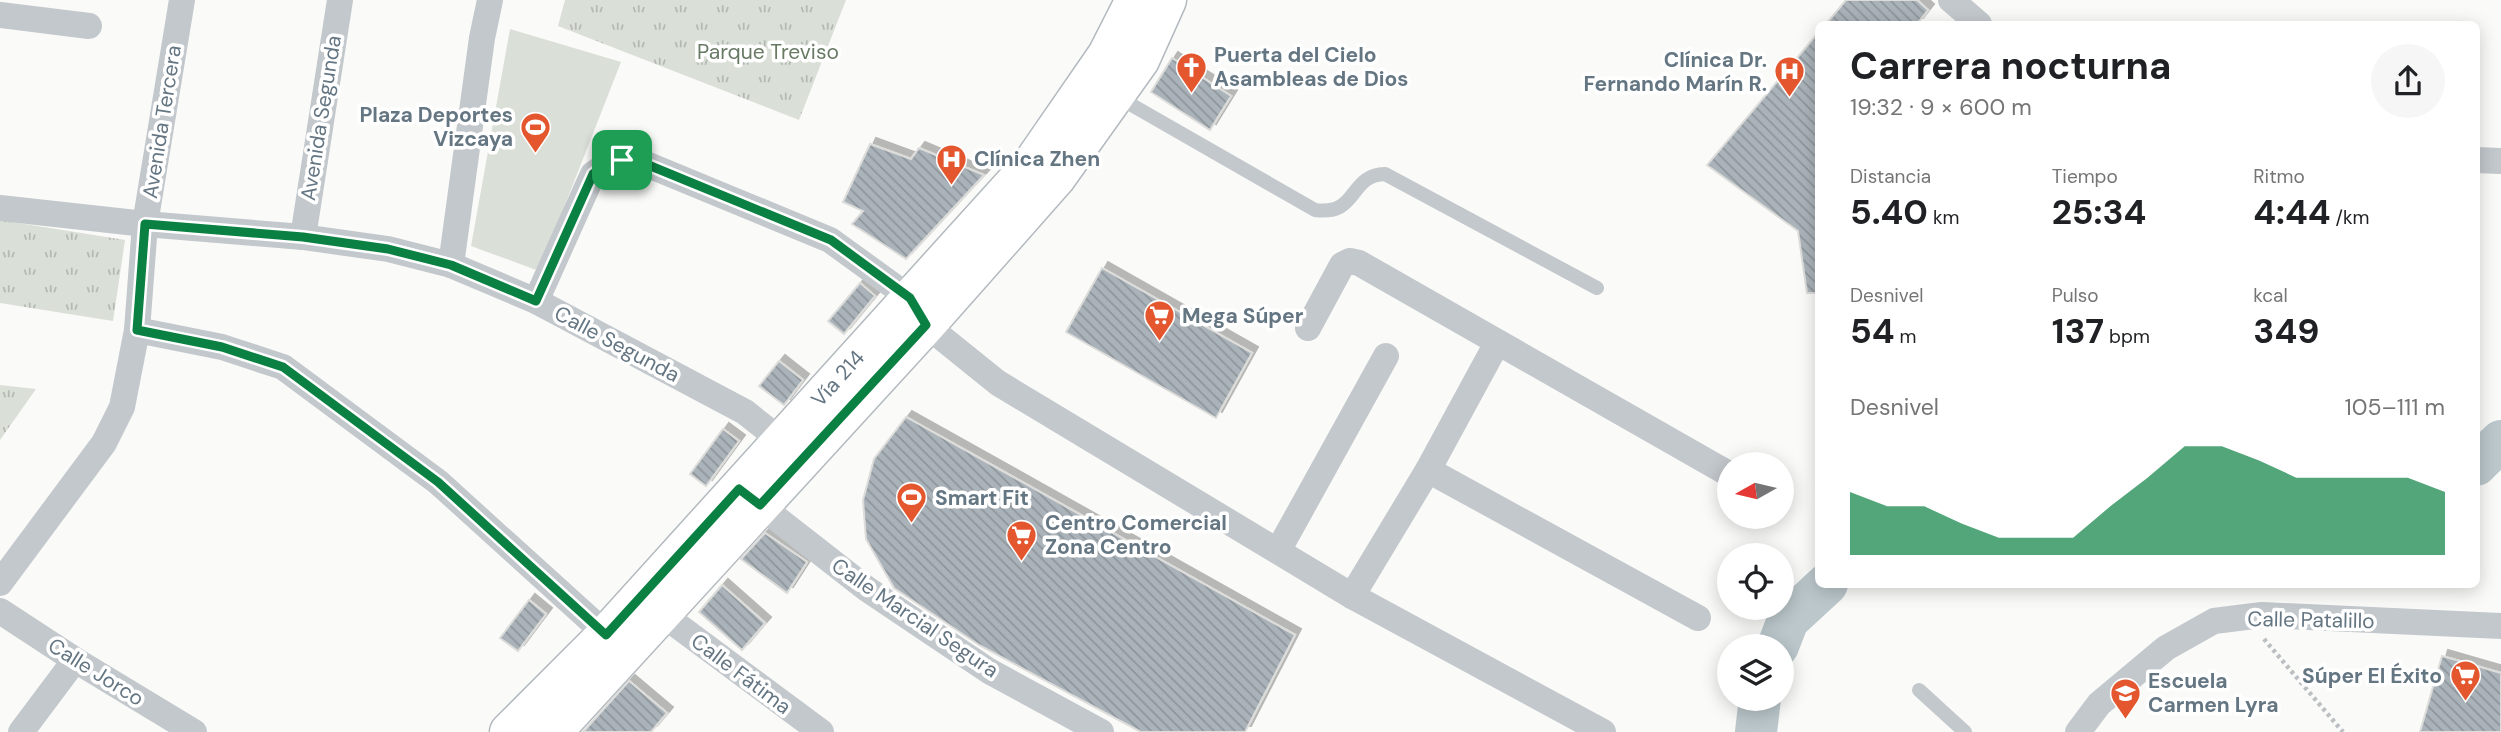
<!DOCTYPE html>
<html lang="es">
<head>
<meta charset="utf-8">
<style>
	body { margin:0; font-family:"DM Sans",sans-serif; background:#f6f6f6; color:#202124; height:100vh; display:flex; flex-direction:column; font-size:26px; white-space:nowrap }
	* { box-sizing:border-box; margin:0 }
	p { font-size:23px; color:#757577 }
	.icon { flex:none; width:38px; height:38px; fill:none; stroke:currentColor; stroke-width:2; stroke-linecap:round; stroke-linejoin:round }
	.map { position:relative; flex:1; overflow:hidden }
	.panel { position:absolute; left:1815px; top:21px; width:665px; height:567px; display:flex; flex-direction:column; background:#fff; border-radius:10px; box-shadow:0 4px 18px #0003 }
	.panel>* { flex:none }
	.needle { width:46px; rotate:262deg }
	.fabs { position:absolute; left:1717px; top:452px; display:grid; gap:14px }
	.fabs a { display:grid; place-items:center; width:77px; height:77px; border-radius:50%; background:#fff; box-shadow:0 4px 18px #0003; font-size:35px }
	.pin { position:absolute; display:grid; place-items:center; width:60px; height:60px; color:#fff; margin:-30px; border-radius:14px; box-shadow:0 4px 10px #0006 }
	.round { display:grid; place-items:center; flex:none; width:74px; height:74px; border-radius:37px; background:#f6f6f6 }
	.summary { display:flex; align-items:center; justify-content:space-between; height:119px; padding:0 35px }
	h1 { font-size:38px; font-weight:700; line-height:52px }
	.figures { display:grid; grid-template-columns:repeat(3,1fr); gap:10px; height:119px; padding:7px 35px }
	.figures div { display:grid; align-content:center }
	.figures b { font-size:35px; font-weight:700 }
	.figures small { font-size:19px; font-weight:400 }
	.figures p { font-size:19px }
	.chart { height:196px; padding:14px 35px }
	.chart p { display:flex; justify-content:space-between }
	.chart svg { width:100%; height:126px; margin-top:7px; fill:#0b8043; opacity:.7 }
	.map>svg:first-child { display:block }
	.park { fill:url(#park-tufts) }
	.pitch { fill:#dadfd7 }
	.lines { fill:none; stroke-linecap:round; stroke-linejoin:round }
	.river { stroke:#bbc7cb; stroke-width:42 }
	.building { fill:url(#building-back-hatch); stroke:#dcdcda; stroke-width:2; filter:url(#shadow) }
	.secondary-casing { stroke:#b3babf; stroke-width:41 }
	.path { stroke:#bbbfc2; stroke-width:4.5; stroke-dasharray:3.5 3.5; stroke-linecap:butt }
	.lane { stroke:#c3c8cc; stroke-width:14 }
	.street { stroke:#c3c8cc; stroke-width:26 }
	.secondary { stroke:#fff; stroke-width:38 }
	.route-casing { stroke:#fff; stroke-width:14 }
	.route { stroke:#0b8043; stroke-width:9 }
	.labels { text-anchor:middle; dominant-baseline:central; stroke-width:7; stroke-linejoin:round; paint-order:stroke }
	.park-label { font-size:21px; fill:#687a64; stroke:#fff }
	.poi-label { font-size:21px; font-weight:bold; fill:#657683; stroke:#fff; text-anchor:start }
	.street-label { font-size:21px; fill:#657683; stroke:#fff }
</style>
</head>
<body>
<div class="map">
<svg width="2501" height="732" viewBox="0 0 2501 732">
	<defs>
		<pattern id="park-tufts" width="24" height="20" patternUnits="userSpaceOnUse" patternTransform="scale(1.75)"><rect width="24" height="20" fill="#dadfd7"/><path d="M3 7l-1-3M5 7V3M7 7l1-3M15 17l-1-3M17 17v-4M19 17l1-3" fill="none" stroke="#b4b9b4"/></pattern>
		<pattern id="building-back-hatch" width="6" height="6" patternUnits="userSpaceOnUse" patternTransform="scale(1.75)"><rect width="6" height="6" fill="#aab3b9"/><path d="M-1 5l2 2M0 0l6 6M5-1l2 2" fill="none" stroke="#8e969c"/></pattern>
		<filter id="shadow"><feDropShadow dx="6" dy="-6" stdDeviation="0" flood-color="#0004"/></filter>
	</defs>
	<rect width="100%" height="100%" fill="#fafaf8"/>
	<g class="park">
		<polygon points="565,0 846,0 799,120 558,26"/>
		<polygon points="0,220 125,240 113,321 0,303"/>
		<polygon points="0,385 36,389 0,440"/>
	</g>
	<polygon class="pitch" points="510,29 621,62 539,271 471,246"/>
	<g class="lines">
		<g class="river">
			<polyline points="2476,465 2501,441"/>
			<polyline points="1778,646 1788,620 1827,584"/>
			<polyline points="1756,732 1760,698"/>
		</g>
	</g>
	<g class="building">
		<polygon points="1846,0 1917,0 1928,10 1917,24 1826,24"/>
		<polygon points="1818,33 1818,293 1807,293 1798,231 1707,165"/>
		<polygon points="1172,58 1231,96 1210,130 1151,92"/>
		<polygon points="870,144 911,159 919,148 984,175 906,259 852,224 863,211 843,202"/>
		<polygon points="1102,268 1252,353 1216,418 1066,332"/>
		<polygon points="860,283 875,296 844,334 828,321"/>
		<polygon points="779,361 803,380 784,405 759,386"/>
		<polygon points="906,417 1295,635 1245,732 1141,732 979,645 894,588 866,539 863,500 874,459"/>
		<polygon points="723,429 739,441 706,486 690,474"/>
		<polygon points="765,533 807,562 787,593 741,559"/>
		<polygon points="722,585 765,623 742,650 699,612"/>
		<polygon points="529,600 546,614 518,651 500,638"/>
		<polygon points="2442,656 2501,673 2501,732 2420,732"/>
		<polygon points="629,681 667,713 651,732 583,732"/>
	</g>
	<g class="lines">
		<defs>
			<g id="secondary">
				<path id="s1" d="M509,732L606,635L1031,165L1107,55L1135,0"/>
				<polyline points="553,732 926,325 1056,178 1140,60 1167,0"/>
			</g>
		</defs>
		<use href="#secondary" class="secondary-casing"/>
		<polyline class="path" points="2264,639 2343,732"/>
		<g class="lane">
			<path d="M1116,96L1315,210C1359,216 1348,175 1385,174L1597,288"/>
			<polyline points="1919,690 1965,732"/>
		</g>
		<g class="street">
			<polyline points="1951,0 1979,24"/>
			<polyline points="0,15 89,26"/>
			<polyline points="2476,160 2501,161"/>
			<polyline points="0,208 145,224 303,237 388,249 451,265 536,301 745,412 794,451"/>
			<polyline points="303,237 340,0"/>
			<polyline points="451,265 482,38 490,0"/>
			<path d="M536,301L593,174C610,162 621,160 641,162L830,240L910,298L926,325L998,383L1352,596L1603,732"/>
			<polyline points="1308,328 1342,265 1350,261 1359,263 1729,474"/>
			<polyline points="137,330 222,347 283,367 438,482 617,644"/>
			<polyline points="1428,470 1698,618"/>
			<polyline points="749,497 867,589 989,671 1101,732"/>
			<polyline points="1278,551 1386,356"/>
			<polyline points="0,583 104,443 122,407 137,330 145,224 182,0"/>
			<polyline points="1352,596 1428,470 1497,343"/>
			<polyline points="0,611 75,660 194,732"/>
			<polyline points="662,614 821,732"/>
			<polyline points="21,732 75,660"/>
			<polyline points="2078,732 2099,704 2166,648 2214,621 2262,615 2501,626"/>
		</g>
		<use href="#secondary" class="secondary"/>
	</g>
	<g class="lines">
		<defs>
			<polygon id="route" points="622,160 641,162 831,240 910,298 926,325 760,505 739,489 606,635 438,482 283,367 222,347 137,330 145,224 303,237 388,249 451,265 536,301 593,174 607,164"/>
		</defs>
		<use href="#route" class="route-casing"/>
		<use href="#route" class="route"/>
	</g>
	<defs>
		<symbol id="church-pin" viewBox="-11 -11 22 30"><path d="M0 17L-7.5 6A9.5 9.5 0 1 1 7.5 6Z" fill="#e4572e" stroke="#fff"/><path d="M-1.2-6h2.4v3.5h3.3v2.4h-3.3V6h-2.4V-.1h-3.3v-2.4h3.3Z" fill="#fff"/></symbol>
		<symbol id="hospital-pin" viewBox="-11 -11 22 30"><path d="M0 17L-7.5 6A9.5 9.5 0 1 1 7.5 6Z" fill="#e4572e" stroke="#fff"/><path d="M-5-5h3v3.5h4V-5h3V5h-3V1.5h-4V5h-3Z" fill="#fff"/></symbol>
		<symbol id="stadium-pin" viewBox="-11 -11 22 30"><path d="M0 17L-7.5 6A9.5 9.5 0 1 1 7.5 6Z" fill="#e4572e" stroke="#fff"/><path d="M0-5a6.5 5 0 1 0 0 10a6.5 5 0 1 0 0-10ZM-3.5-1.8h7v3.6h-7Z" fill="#fff"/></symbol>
		<symbol id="supermarket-pin" viewBox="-11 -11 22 30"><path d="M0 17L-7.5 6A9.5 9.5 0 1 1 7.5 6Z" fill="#e4572e" stroke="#fff"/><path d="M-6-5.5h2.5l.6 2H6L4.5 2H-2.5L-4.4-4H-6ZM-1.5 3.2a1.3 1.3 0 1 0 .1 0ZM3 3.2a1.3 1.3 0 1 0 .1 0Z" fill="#fff"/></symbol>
		<symbol id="school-pin" viewBox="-11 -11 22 30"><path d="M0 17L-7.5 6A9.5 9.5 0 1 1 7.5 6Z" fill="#e4572e" stroke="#fff"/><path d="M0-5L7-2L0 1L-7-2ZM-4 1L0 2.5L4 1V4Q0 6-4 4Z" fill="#fff"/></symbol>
	</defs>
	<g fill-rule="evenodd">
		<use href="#church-pin" x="1174" y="50" width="35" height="47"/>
		<use href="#hospital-pin" x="1772" y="54" width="35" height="47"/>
		<use href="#stadium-pin" x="518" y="110" width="35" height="47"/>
		<use href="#hospital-pin" x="934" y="142" width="35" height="47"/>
		<use href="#supermarket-pin" x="1142" y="298" width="35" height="47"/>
		<use href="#stadium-pin" x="894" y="480" width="35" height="47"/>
		<use href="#supermarket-pin" x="1004" y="518" width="35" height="47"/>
		<use href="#supermarket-pin" x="2448" y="658" width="35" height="47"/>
		<use href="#school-pin" x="2108" y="676" width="35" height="47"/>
	</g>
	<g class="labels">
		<g class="park-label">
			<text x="768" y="52">Parque Treviso</text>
		</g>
		<g class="poi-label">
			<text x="1214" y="55">Puerta del Cielo<tspan x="1214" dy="24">Asambleas de Dios</tspan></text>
			<text x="1767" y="60" text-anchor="end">Clínica Dr.<tspan x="1767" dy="24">Fernando Marín R.</tspan></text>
			<text x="513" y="115" text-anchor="end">Plaza Deportes<tspan x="513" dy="24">Vizcaya</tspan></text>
			<text x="974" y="159">Clínica Zhen</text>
			<text x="1182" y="316">Mega Súper</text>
			<text x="935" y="498">Smart Fit</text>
			<text x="1045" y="523">Centro Comercial<tspan x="1045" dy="24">Zona Centro</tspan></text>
			<text x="2442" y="676" text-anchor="end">Súper El Éxito</text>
			<text x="2148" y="681">Escuela<tspan x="2148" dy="24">Carmen Lyra</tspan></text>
		</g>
		<g class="street-label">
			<text transform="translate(321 118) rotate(-81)">Avenida Segunda</text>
			<text transform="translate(162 122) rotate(-81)">Avenida Tercera</text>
			<text transform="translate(617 344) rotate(28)">Calle Segunda</text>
			<text stroke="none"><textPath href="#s1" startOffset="483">Vía 214</textPath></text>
			<text transform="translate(915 618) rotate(34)">Calle Marcial Segura</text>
			<text transform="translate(2311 620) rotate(1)">Calle Patalillo</text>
			<text transform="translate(96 672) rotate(32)">Calle Jorco</text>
			<text transform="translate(741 674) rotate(37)">Calle Fátima</text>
		</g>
	</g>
</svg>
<div class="fabs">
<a><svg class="needle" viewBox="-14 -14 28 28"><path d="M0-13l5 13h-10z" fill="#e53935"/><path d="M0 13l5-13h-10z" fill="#757577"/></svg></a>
<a><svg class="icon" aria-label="locate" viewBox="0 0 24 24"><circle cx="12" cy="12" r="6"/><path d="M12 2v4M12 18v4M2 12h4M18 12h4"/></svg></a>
<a><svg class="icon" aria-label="layers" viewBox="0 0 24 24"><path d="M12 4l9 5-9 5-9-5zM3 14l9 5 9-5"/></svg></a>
</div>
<div class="pin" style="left:622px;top:160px;background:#1e9e55"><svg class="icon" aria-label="arrive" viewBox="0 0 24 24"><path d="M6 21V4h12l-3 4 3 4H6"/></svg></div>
<section class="panel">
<div class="summary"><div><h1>Carrera nocturna</h1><p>19:32 · 9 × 600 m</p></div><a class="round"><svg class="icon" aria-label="share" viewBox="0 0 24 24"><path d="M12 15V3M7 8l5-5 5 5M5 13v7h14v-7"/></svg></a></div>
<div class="figures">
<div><p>Distancia</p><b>5.40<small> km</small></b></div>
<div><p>Tiempo</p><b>25:34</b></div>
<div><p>Ritmo</p><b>4:44<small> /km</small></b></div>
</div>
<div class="figures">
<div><p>Desnivel</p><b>54<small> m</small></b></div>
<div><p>Pulso</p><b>137<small> bpm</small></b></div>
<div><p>kcal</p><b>349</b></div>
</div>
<div class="chart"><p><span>Desnivel</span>105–111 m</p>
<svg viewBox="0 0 160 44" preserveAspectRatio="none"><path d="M0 44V22L10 27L20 27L30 33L40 38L50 38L60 38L70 27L80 17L90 6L100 6L110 11L120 17L130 17L140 17L150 17L160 22V44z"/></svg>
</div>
</section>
</div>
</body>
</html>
